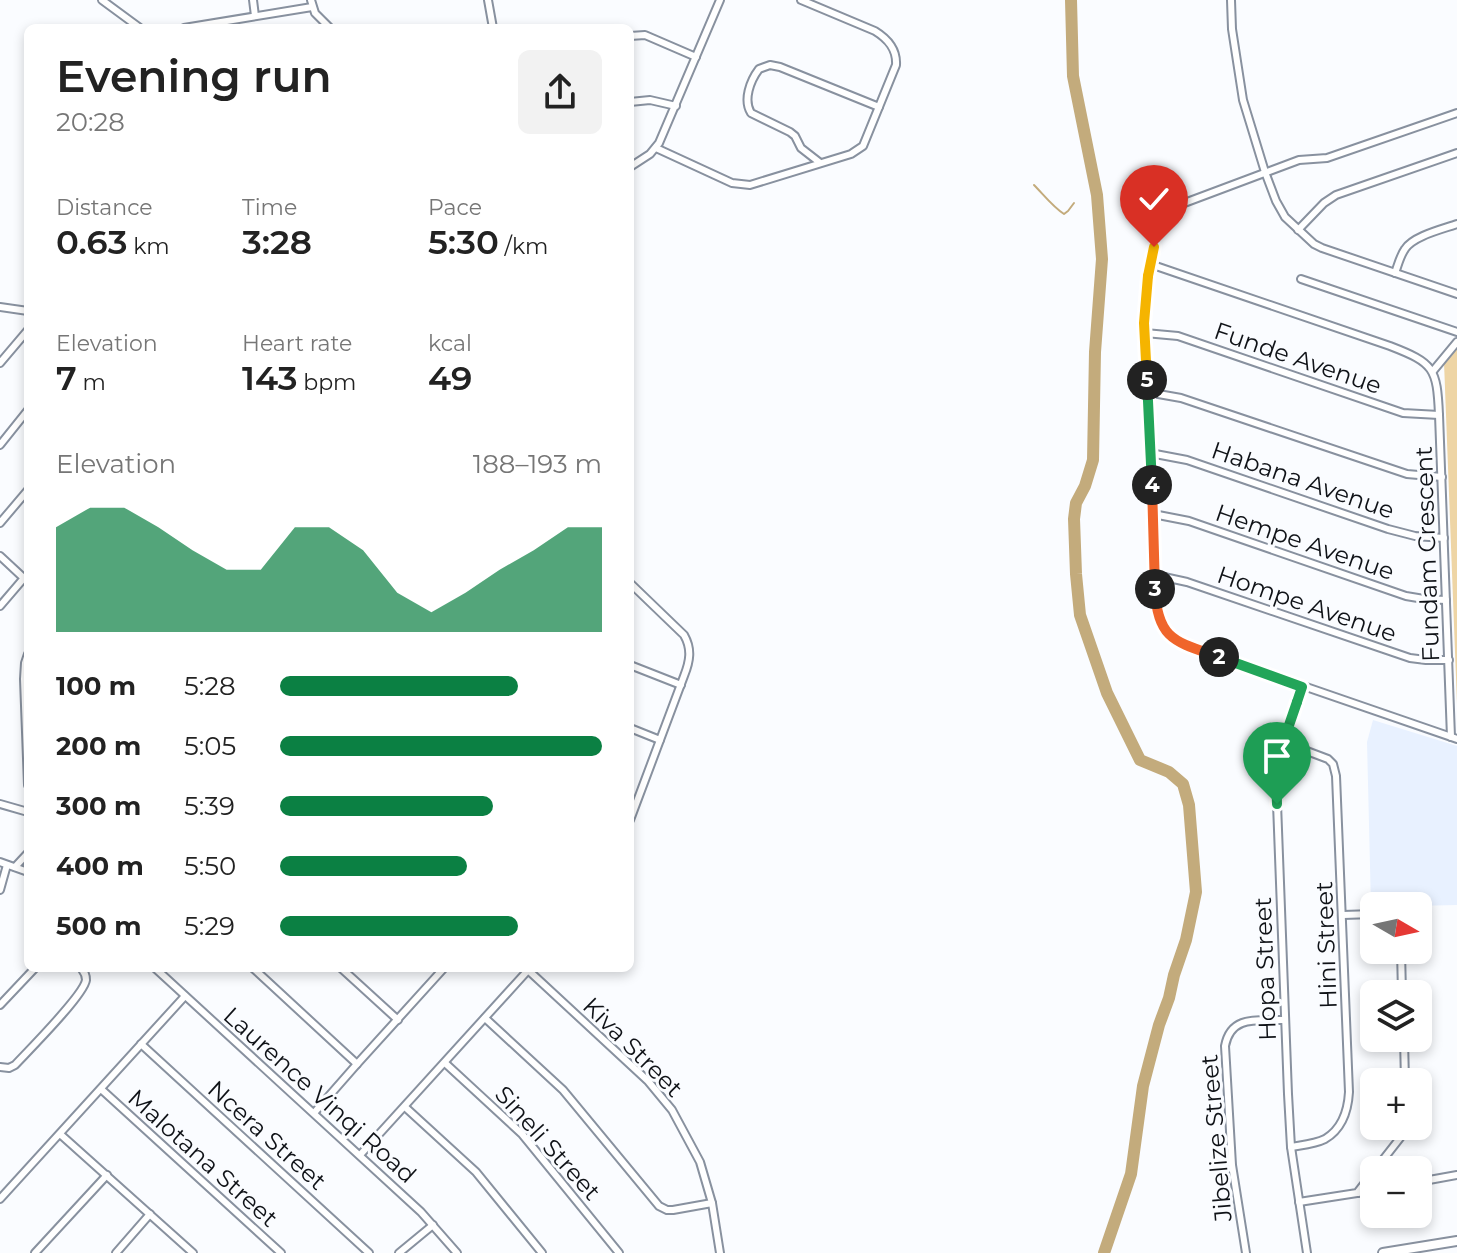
<!DOCTYPE html>
<html lang="en">
<head>
<meta charset="utf-8">
<style>
	body { margin:0; font-family:Montserrat,sans-serif; background:#f2f2f2; color:#222; height:100vh; display:flex; flex-direction:column; font-size:30px; white-space:nowrap }
	* { box-sizing:border-box; margin:0 }
	p { font-size:26px; color:#767676 }
	.icon { flex:none; width:44px; height:44px; fill:none; stroke:currentColor; stroke-width:2; stroke-linecap:round; stroke-linejoin:round }
	.map { position:relative; flex:1; overflow:hidden }
	.panel { position:absolute; left:24px; top:24px; width:610px; height:948px; display:flex; flex-direction:column; background:#fff; border-radius:12px; box-shadow:0 4px 12px #0003 }
	.panel>* { flex:none }
	.needle { width:52px; rotate:99deg }
	.controls { position:absolute; left:1360px; top:892px; display:grid; gap:16px }
	.controls a { display:grid; place-items:center; width:72px; height:72px; border-radius:12px; background:#fff; box-shadow:0 4px 12px #0003; font-size:40px }
	.pin { position:absolute; display:grid; place-items:center; width:68px; height:68px; color:#fff; margin:-82px -34px; border-radius:50% 50% 50% 0; rotate:-45deg; box-shadow:0 0 8px #0007 }
	.pin .icon { rotate:45deg }
	.km { position:absolute; width:40px; height:40px; margin:-20px; border-radius:50%; background:#222; color:#fff; font-size:22px; line-height:40px; text-align:center }
	.round { display:grid; place-items:center; flex:none; width:84px; height:84px; border-radius:12px; background:#f2f2f2 }
	.headline { display:flex; align-items:center; justify-content:space-between; height:136px; padding:0 32px }
	h1 { font-size:44px; font-weight:600; line-height:60px }
	.metrics { display:grid; grid-template-columns:repeat(3,1fr); gap:12px; height:136px; padding:8px 32px }
	.metrics div { display:grid; align-content:center }
	.metrics b { font-size:34px; font-weight:600 }
	.metrics small { font-size:22px; font-weight:400 }
	.metrics p { font-size:22px }
	.chart { height:224px; padding:16px 32px }
	.chart p { display:flex; justify-content:space-between }
	.chart svg { width:100%; height:144px; margin-top:8px; fill:#0b8043; opacity:.7 }
	ul { padding:0 32px; list-style:none; font-size:26px }
	li { display:grid; grid-template-columns:128px 96px 1fr; align-items:center; height:60px }
	li i { height:20px; border-radius:10px; background:#0b8043 }
	.map>svg:first-child { display:block }
	.built { fill:#e8f1ff }
	.green { fill:#eed5a5 }
	.lines { fill:none; stroke-linecap:round; stroke-linejoin:round }
	.stream { stroke:#c3ab7c; stroke-width:2 }
	.river { stroke:#c3ab7c; stroke-width:12 }
	.minor-casing { stroke:#88919f; stroke-width:10 }
	.tertiary-casing { stroke:#88919f; stroke-width:12 }
	.minor { stroke:#fff; stroke-width:6 }
	.tertiary { stroke:#fff; stroke-width:8 }
	.split-1-casing { stroke:#fff; stroke-width:16 }
	.split-2-casing { stroke:#fff; stroke-width:16 }
	.split-3-casing { stroke:#fff; stroke-width:16 }
	.split-4-casing { stroke:#fff; stroke-width:16 }
	.split-5-casing { stroke:#fff; stroke-width:16 }
	.split-6-casing { stroke:#fff; stroke-width:16 }
	.split-7-casing { stroke:#fff; stroke-width:16 }
	.split-1 { stroke:#22a559; stroke-width:10 }
	.split-2 { stroke:#22a559; stroke-width:10 }
	.split-3 { stroke:#f0652b; stroke-width:10 }
	.split-4 { stroke:#f0652b; stroke-width:10 }
	.split-5 { stroke:#22a559; stroke-width:10 }
	.split-6 { stroke:#f5b400; stroke-width:10 }
	.split-7 { stroke:#f5b400; stroke-width:10 }
	.labels { text-anchor:middle; dominant-baseline:central; stroke-width:6; stroke-linejoin:round; paint-order:stroke }
	.street-label { font-size:24px; fill:#0f1217; stroke:#fafcff }
</style>
</head>
<body>
<div class="map">
<svg width="1457" height="1253" viewBox="0 0 1457 1253">
	<rect width="100%" height="100%" fill="#fafcff"/>
	<polygon class="built" points="1373,720 1457,746 1457,905 1371,907 1367,742"/>
	<polygon class="green" points="1457,347 1457,704 1444,362"/>
	<g class="lines">
		<path class="stream" d="M1034,185C1043,194 1053,207 1064,214L1068,211L1074,203"/>
		<polyline class="river" points="1071,0 1073,76 1097,195 1102,259 1095,352 1093,460 1085,486 1076,503 1074,519 1076,574 1080,615 1107,693 1140,760 1169,772 1183,784 1189,805 1196,892 1186,940 1174,975 1169,998 1159,1025 1143,1086 1131,1174 1104,1253"/>
		<defs>
			<g id="minor">
				<polyline points="102,0 140,28"/>
				<polyline points="253,0 255,16"/>
				<polyline points="311,0 315,13 330,28"/>
				<polyline points="488,0 493,28"/>
				<polyline points="1231,0 1232,29 1243,100 1265,172 1276,201 1285,217 1314,244 1322,248 1457,294"/>
				<polyline points="184,28 312,7"/>
				<polyline points="630,36 645,35 696,57"/>
				<polyline points="630,102 650,100 676,106"/>
				<path d="M1457,113L1327,158L1299,160L1179,205C1174,209 1168,213 1165,218C1147,245 1145,292 1144,323L1156,606C1161,632 1172,639 1196,649L1457,739"/>
				<path d="M656,148L732,183L750,185L851,154L863,146L896,65C897,49 888,39 875,31L801,0"/>
				<path d="M819,162L801,148L795,136L790,132L751,113C743,100 750,81 759,69L770,65L780,67L879,107"/>
				<polyline points="630,167 650,154 659,143 720,0"/>
				<polyline points="1298,230 1324,203 1336,195 1457,153"/>
				<path d="M1150,264L1390,346C1434,363 1437,368 1439,415L1451,737"/>
				<path d="M1395,273C1398,265 1400,256 1405,249C1413,236 1443,229 1457,224"/>
				<polyline points="1301,279 1457,332"/>
				<polyline points="0,307 28,311"/>
				<polyline points="1145,333 1178,336 1403,413 1439,415"/>
				<polyline points="0,363 28,330"/>
				<polyline points="1433,371 1457,342"/>
				<polyline points="1147,392 1181,398 1407,474 1442,477"/>
				<polyline points="0,445 28,410"/>
				<polyline points="1150,453 1187,460 1388,529 1415,536 1444,538"/>
				<polyline points="1153,514 1189,521 1406,596 1424,599 1446,600"/>
				<polyline points="0,523 28,490"/>
				<polyline points="0,556 28,582"/>
				<polyline points="1155,575 1187,582 1410,658 1426,660 1449,660"/>
				<path d="M630,583L684,635C692,649 690,661 684,676L630,820"/>
				<polyline points="0,606 24,578"/>
				<polyline points="28,654 25,663 24,679 28,785"/>
				<polyline points="630,665 681,685"/>
				<polyline points="1302,687 1278,757 1276,777 1288,1094 1291,1147 1307,1253"/>
				<polyline points="630,728 660,740"/>
				<path d="M1283,742L1328,759L1333,764L1336,776L1349,1092C1348,1110 1342,1129 1325,1139C1315,1144 1302,1145 1291,1147"/>
				<polyline points="0,804 28,812"/>
				<polyline points="0,862 28,872"/>
				<polyline points="15,867 28,853"/>
				<polyline points="0,890 7,865"/>
				<polyline points="1343,915 1374,914"/>
				<polyline points="1401,950 1402,994"/>
				<polyline points="155,968 421,1212 457,1253"/>
				<polyline points="253,968 357,1064"/>
				<polyline points="341,968 398,1020"/>
				<polyline points="528,970 648,1081 672,1110 700,1162 712,1203 720,1253"/>
				<polyline points="0,1005 35,968"/>
				<polyline points="485,1018 563,1090 659,1206 667,1210 673,1210 712,1203"/>
				<polyline points="1404,1038 1405,1082"/>
				<polyline points="141,1044 369,1253"/>
				<polyline points="445,1063 522,1134 619,1253"/>
				<path d="M0,1067L9,1068L15,1065C28,1051 84,995 86,980C86,974 84,972 81,968"/>
				<polyline points="101,1089 281,1253"/>
				<polyline points="405,1107 476,1172 542,1253"/>
				<polyline points="314,1113 357,1064 444,968"/>
				<polyline points="60,1134 193,1253"/>
				<polyline points="360,1155 530,968"/>
				<polyline points="1375,1170 1400,1138 1405,1126"/>
				<polyline points="1418,1182 1457,1175"/>
				<polyline points="1358,1193 1374,1190"/>
				<polyline points="0,1199 185,996"/>
				<polyline points="1299,1202 1357,1193 1374,1171"/>
				<polyline points="35,1253 107,1175"/>
				<polyline points="116,1253 150,1214"/>
				<polyline points="399,1253 433,1225"/>
				<path d="M1246,1253L1232,1165L1225,1046C1231,1014 1259,1021 1285,1020"/>
			</g>
			<polyline id="tertiary" points="1383,1253 1457,1241"/>
		</defs>
		<use href="#minor" class="minor-casing"/>
		<use href="#tertiary" class="tertiary-casing"/>
		<use href="#minor" class="minor"/>
		<use href="#tertiary" class="tertiary"/>
	</g>
	<g class="lines">
		<defs>
			<polyline id="split-1" points="1277,804 1276,777 1278,757 1297,702"/>
			<polyline id="split-2" points="1219,657 1302,687 1297,702"/>
			<path id="split-3" d="M1155,589C1157,640 1176,642 1219,657"/>
			<polyline id="split-4" points="1152,485 1155,589"/>
			<polyline id="split-5" points="1147,380 1152,485"/>
			<polyline id="split-6" points="1147,380 1144,323 1148,276"/>
			<polyline id="split-7" points="1148,276 1154,247"/>
		</defs>
		<use href="#split-1" class="split-1-casing"/>
		<use href="#split-2" class="split-2-casing"/>
		<use href="#split-3" class="split-3-casing"/>
		<use href="#split-4" class="split-4-casing"/>
		<use href="#split-5" class="split-5-casing"/>
		<use href="#split-6" class="split-6-casing"/>
		<use href="#split-7" class="split-7-casing"/>
		<use href="#split-1" class="split-1"/>
		<use href="#split-2" class="split-2"/>
		<use href="#split-3" class="split-3"/>
		<use href="#split-4" class="split-4"/>
		<use href="#split-5" class="split-5"/>
		<use href="#split-6" class="split-6"/>
		<use href="#split-7" class="split-7"/>
	</g>
	<g class="labels">
		<g class="street-label">
			<text transform="translate(1298 358) rotate(19)">Funde Avenue</text>
			<text transform="translate(1303 480) rotate(19)">Habana Avenue</text>
			<text transform="translate(1305 542) rotate(19)">Hempe Avenue</text>
			<text transform="translate(1427 554) rotate(-92)">Fundam Crescent</text>
			<text transform="translate(1307 604) rotate(19)">Hompe Avenue</text>
			<text transform="translate(1326 945) rotate(-92)">Hini Street</text>
			<text transform="translate(1265 969) rotate(-92)">Hopa Street</text>
			<text transform="translate(633 1047) rotate(45)">Kiva Street</text>
			<text transform="translate(320 1095) rotate(42)">Laurence Vinqi Road</text>
			<text transform="translate(267 1135) rotate(42)">Ncera Street</text>
			<text transform="translate(1216 1138) rotate(-95)">Jibelize Street</text>
			<text transform="translate(548 1143) rotate(48)">Sineli Street</text>
			<text transform="translate(203 1158) rotate(42)">Malotana Street</text>
		</g>
	</g>
</svg>
<div class="controls">
<a><svg class="needle" viewBox="-14 -14 28 28"><path d="M0-13l5 13h-10z" fill="#e53935"/><path d="M0 13l5-13h-10z" fill="#767676"/></svg></a>
<a><svg class="icon" aria-label="layers" viewBox="0 0 24 24"><path d="M12 4l9 5-9 5-9-5zM3 14l9 5 9-5"/></svg></a>
<a>+</a>
<a>−</a>
</div>
<div class="pin" style="left:1277px;top:804px;background:#1e9e55"><svg class="icon" aria-label="arrive" viewBox="0 0 24 24"><path d="M6 21V4h12l-3 4 3 4H6"/></svg></div>
<div class="pin" style="left:1154px;top:247px;background:#d93025"><svg class="icon" aria-label="check" viewBox="0 0 24 24"><path d="M5 12l5 5 9-10"/></svg></div>
<b class="km" style="left:1219px;top:657px">2</b>
<b class="km" style="left:1155px;top:589px">3</b>
<b class="km" style="left:1152px;top:485px">4</b>
<b class="km" style="left:1147px;top:380px">5</b>
<section class="panel">
<div class="headline"><div><h1>Evening run</h1><p>20:28</p></div><a class="round"><svg class="icon" aria-label="share" viewBox="0 0 24 24"><path d="M12 15V3M7 8l5-5 5 5M5 13v7h14v-7"/></svg></a></div>
<div class="metrics">
<div><p>Distance</p><b>0.63<small> km</small></b></div>
<div><p>Time</p><b>3:28</b></div>
<div><p>Pace</p><b>5:30<small> /km</small></b></div>
</div>
<div class="metrics">
<div><p>Elevation</p><b>7<small> m</small></b></div>
<div><p>Heart rate</p><b>143<small> bpm</small></b></div>
<div><p>kcal</p><b>49</b></div>
</div>
<div class="chart"><p><span>Elevation</span>188–193 m</p>
<svg viewBox="0 0 160 44" preserveAspectRatio="none"><path d="M0 44V12L10 6L20 6L30 12L40 19L50 25L60 25L70 12L80 12L90 19L100 32L110 38L120 32L130 25L140 19L150 12L160 12V44z"/></svg>
</div>
<ul>
<li><b>100 m</b>5:28<i style="width:74%"></i></li>
<li><b>200 m</b>5:05<i style="width:100%"></i></li>
<li><b>300 m</b>5:39<i style="width:66%"></i></li>
<li><b>400 m</b>5:50<i style="width:58%"></i></li>
<li><b>500 m</b>5:29<i style="width:74%"></i></li>
</ul>
</section>
</div>
</body>
</html>
